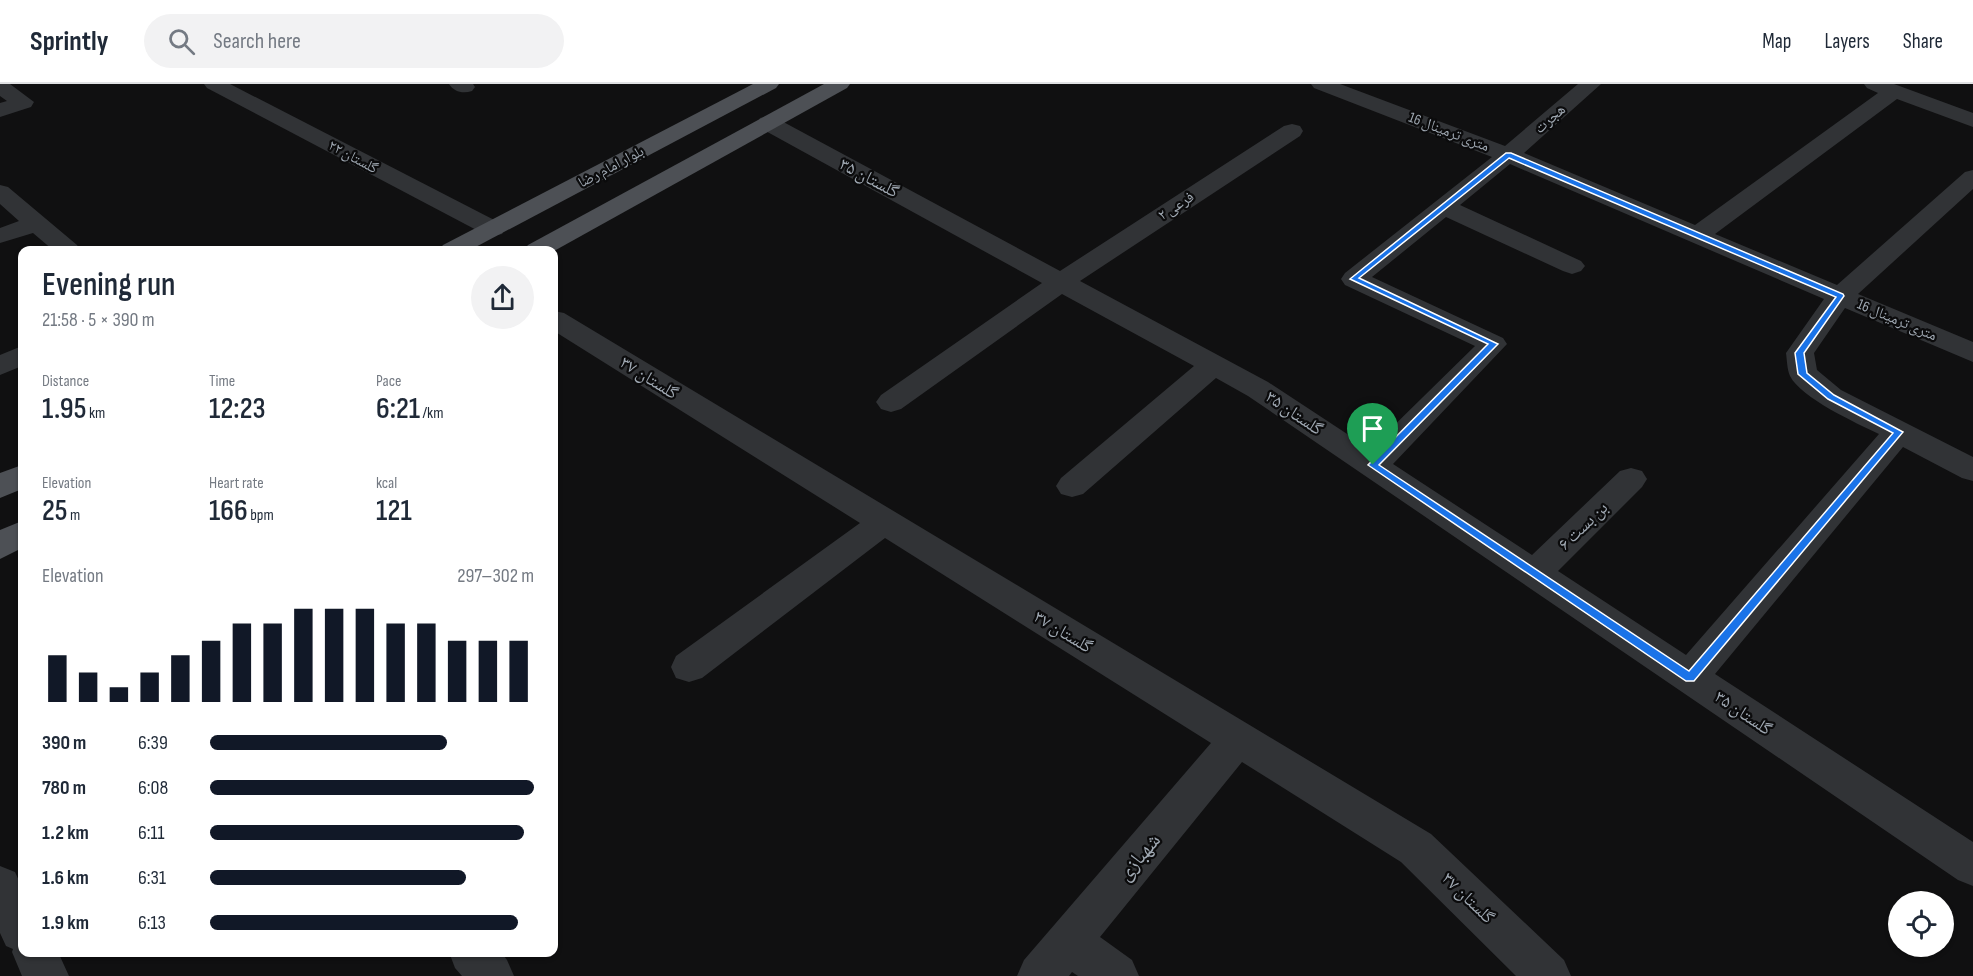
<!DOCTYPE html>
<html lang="en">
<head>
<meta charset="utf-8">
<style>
	body { margin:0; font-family:"Sofia Sans Condensed","Noto Naskh Arabic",sans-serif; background:#f2f2f3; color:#1f2937; height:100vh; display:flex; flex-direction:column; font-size:22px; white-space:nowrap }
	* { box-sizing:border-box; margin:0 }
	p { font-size:20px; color:#747a83 }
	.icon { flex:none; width:33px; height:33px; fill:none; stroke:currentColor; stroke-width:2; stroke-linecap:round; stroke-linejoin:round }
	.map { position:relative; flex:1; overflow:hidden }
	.sheet { position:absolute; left:18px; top:162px; width:540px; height:711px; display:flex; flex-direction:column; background:#fff; border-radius:12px; box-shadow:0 2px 4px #0004 }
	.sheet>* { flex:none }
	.tools { position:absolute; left:1888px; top:807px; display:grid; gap:12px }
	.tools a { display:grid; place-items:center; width:66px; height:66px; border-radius:50%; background:#fff; box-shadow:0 2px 4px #0004; font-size:30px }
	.pin { position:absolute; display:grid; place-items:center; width:51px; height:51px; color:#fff; margin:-62px -26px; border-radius:50% 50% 50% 0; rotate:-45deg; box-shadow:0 0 6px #0007 }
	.pin .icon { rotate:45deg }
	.round { display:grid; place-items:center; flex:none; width:63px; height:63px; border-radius:32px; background:#f2f2f3 }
	.headline { display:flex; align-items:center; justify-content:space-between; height:102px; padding:0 24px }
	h1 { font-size:33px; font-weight:600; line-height:45px }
	.stats { display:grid; grid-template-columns:repeat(3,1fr); gap:9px; height:102px; padding:6px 24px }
	.stats div { display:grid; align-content:center }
	.stats b { font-size:30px; font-weight:600 }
	.stats small { font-size:16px; font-weight:400 }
	.stats p { font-size:16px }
	.chart { height:168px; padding:12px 24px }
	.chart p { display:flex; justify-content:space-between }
	.chart svg { width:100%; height:108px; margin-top:6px; stroke:#111827; stroke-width:6 }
	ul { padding:0 24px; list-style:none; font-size:20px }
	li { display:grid; grid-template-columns:96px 72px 1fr; align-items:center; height:45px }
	li i { height:15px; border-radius:8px; background:#111827 }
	header { display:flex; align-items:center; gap:36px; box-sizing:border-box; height:84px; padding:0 30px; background:#fff; border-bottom:2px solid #e0e1e3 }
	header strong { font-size:28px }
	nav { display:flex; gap:33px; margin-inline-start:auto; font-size:21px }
	.search { width:420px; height:54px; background:#f2f2f3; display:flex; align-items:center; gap:15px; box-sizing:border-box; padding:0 21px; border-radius:33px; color:#747a83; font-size:22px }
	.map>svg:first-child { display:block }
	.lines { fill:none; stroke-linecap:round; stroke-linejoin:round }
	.minor { fill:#313336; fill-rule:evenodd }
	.major { fill:#4d5055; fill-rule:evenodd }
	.route { fill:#1a73e8; stroke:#fff; stroke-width:1.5; fill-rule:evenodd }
	.labels { text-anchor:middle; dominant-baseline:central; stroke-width:4.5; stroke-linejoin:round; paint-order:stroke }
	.far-street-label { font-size:15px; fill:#a0a9b3; stroke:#0b0b0c }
	.street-label { font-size:18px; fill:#a0a9b3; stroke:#0b0b0c }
	.near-street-label { font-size:21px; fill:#a0a9b3; stroke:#0b0b0c }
</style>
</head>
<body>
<header>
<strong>Sprintly</strong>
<div class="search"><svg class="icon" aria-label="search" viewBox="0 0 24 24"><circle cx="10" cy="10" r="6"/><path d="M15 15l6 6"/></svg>Search here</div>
<nav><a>Map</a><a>Layers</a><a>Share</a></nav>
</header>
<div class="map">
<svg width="1973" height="892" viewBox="0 0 1973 892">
	<rect width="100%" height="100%" fill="#101011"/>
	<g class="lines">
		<g class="minor">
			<polygon points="0,0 10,0 34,18 31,23 0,33 0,19 7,17 0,12"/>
			<polygon points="204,0 230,0 502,140 505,145 502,150 493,152 484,150 207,4"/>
			<path d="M449,0H473L475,3L472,7C463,10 454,8 449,0Z"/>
			<path d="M1311,0H1340L1505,62L1578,0H1601L1524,69L1695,141L1878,9L1867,4L1864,0H1894L1973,29V43L1897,15L1715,150L1837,201L1965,88L1973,86V105L1858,210L1973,258V278L1845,224L1814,269L1817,286L1841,306L1973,373V397L1962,394L1903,363L1715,590L1973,758V802L1958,796L1248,312L1216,294L1083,410L1072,413L1061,410L1056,402L1061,394L1194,282L1062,210L901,325L891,328L881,325L876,318L881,311L1042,199L760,44L757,39L760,34L768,32L776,34L1060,187L1284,42L1292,40L1300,42L1303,47L1300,52L1080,197L1268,298L1370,365L1475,262L1345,201L1341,195L1345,189L1492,73L1314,4ZM1510,80L1824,215L1786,269C1787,276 1787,285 1790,292C1801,314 1856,339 1879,350L1686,571L1558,487L1642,403L1647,395L1642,387L1631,384L1620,387L1532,471L1393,380L1507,260L1503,254L1372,193L1446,133L1563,187L1572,190L1581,187L1585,182L1581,177L1460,121Z"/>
			<polygon points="0,101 8,103 77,161 80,166 53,166 33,149 0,159 0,144 19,137 0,120"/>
			<polygon points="554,227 564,229 1431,750 1564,876 1571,892 1516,892 1401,778 1242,678 1100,853 1132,876 1139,892 1078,892 1072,888 1069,892 1017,892 1024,876 1211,659 885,454 702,594 689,598 676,594 671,583 676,572 860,439 554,247"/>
			<polygon points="22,262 22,282 0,291 0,271"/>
			<polygon points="0,782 15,788 22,803 22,868 58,868 69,892 22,892 12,868 13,865 6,862 0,849"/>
			<polygon points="449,868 501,868 507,876 514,892 462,892 455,884"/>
		</g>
		<g class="major">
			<polygon points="753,0 779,0 776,4 470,166 439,166 443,161"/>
			<polygon points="824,0 850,0 847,4 554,167 524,166 528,161"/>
			<polygon points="22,381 22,405 0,414 0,389"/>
			<polygon points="22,437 22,464 0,475 0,446"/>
		</g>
	</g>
	<path class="route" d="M1506,69H1511L1843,210L1844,212L1804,269L1807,289L1834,311L1903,348L1694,597H1686L1368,381L1488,260L1350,195ZM1509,74L1836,213L1795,269L1798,290L1828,315L1893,349L1689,587L1379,381L1498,260L1359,194Z"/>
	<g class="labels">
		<g class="far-street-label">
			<text transform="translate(1550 35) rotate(-41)">هجرت</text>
			<text transform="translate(1449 48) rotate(21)">16 متری ترمینال</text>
			<text transform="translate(353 73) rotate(28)">گلستان ۲۲</text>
			<text transform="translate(611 83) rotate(-28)">بلوار امام رضا</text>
			<text transform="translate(1176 122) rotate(-33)">فرعی ۲</text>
			<text transform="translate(1897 236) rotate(23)">16 متری ترمینال</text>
		</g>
		<g class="street-label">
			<text transform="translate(869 94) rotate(28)">گلستان ۳۵</text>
			<text transform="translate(649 294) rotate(32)">گلستان ۳۷</text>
			<text transform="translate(1294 329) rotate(34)">گلستان ۳۵</text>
			<text transform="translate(1583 442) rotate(-44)">بن بست ۶</text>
			<text transform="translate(1063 548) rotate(31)">گلستان ۳۷</text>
			<text transform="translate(1743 629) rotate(34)">گلستان ۳۵</text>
			<text transform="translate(1468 814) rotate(44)">گلستان ۳۷</text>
		</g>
		<g class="near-street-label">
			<text transform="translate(1139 773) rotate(-50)">شهبازی</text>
		</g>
	</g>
</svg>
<div class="tools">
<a><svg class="icon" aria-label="locate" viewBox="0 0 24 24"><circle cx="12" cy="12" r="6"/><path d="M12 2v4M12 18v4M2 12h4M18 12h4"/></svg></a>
</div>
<div class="pin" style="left:1373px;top:381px;background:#1e9e55"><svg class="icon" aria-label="arrive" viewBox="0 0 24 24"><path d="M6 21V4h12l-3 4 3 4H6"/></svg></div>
<section class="sheet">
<div class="headline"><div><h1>Evening run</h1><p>21:58 · 5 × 390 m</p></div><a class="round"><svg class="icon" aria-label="share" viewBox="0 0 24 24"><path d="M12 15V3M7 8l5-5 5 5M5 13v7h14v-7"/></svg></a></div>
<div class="stats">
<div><p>Distance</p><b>1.95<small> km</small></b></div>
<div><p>Time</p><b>12:23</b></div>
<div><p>Pace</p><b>6:21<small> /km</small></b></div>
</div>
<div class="stats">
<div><p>Elevation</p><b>25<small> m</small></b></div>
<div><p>Heart rate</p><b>166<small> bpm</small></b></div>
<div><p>kcal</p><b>121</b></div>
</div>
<div class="chart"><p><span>Elevation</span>297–302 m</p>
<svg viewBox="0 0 160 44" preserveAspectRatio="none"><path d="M5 44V25M15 44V32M25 44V38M35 44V32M45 44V25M55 44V19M65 44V12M75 44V12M85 44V6M95 44V6M105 44V6M115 44V12M125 44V12M135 44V19M145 44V19M155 44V19"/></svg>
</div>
<ul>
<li><b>390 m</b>6:39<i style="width:73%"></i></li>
<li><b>780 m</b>6:08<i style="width:100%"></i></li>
<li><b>1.2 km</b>6:11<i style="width:97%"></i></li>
<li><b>1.6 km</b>6:31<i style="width:79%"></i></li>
<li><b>1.9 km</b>6:13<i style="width:95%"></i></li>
</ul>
</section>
</div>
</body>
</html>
